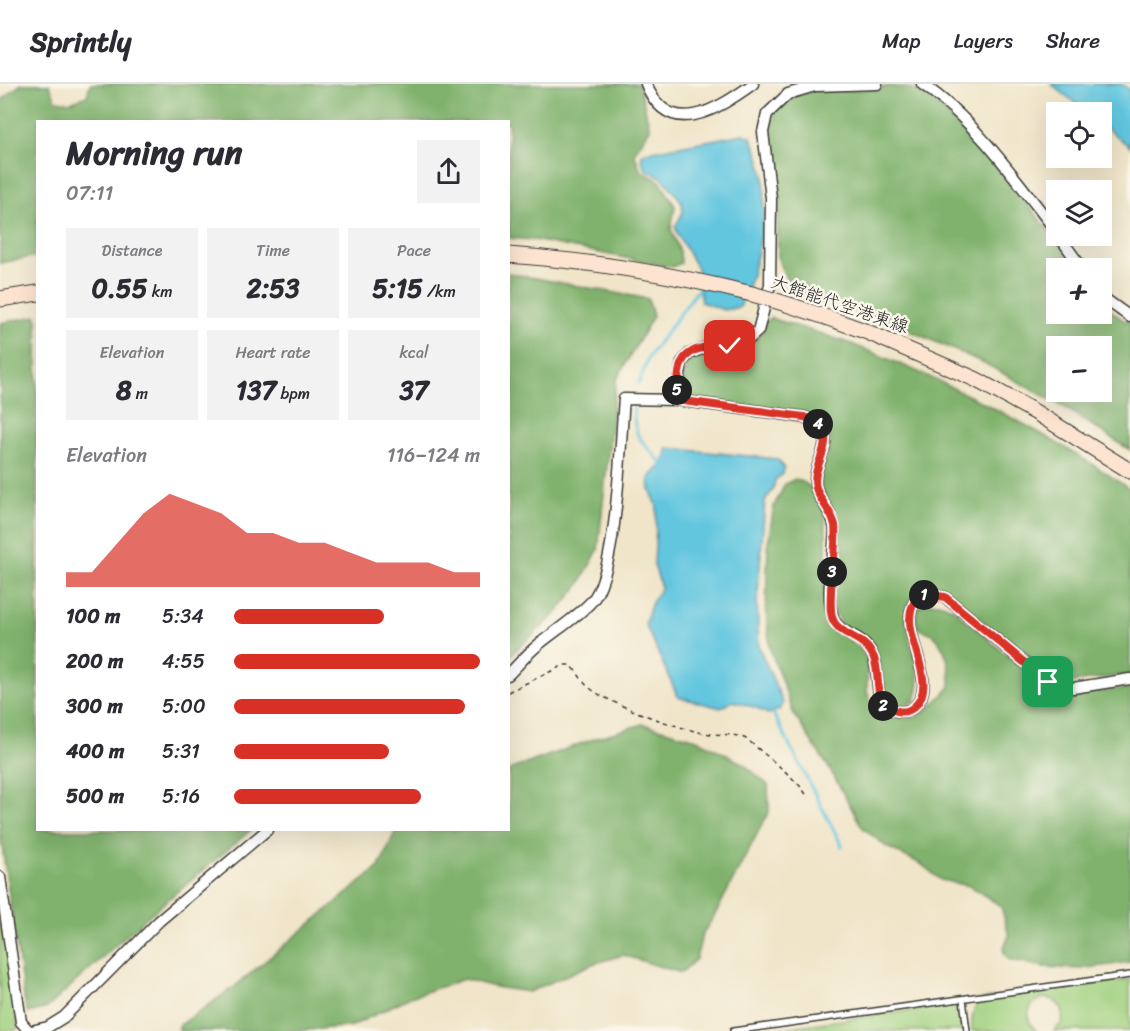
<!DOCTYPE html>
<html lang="en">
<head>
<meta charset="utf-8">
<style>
	body { margin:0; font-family:Sriracha,"Klee One",sans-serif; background:#f2f2f3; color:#2b2b33; height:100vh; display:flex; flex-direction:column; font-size:22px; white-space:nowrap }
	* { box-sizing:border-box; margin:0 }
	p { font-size:20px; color:#7c7c81 }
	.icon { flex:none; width:33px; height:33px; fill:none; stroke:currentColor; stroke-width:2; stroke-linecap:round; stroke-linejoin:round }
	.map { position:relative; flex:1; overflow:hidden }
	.details { position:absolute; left:36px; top:36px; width:474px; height:711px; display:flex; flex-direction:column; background:#fff; border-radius:0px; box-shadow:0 6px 24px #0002 }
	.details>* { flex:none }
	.controls { position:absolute; left:1046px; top:18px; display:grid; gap:12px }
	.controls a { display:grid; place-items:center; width:66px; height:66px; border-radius:0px; background:#fff; box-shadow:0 6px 24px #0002; font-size:30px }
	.pin { position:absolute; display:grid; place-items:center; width:51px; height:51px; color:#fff; margin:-26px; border-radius:12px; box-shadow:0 3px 9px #0006 }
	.km { position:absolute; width:30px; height:30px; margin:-15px; border-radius:50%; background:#222; color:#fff; font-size:16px; line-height:30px; text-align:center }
	.round { display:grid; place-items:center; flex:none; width:63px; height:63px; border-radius:0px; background:#f2f2f3 }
	.headline { display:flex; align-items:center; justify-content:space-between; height:102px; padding:0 30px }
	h1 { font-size:33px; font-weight:800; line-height:45px }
	.metrics { display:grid; grid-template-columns:repeat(3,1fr); gap:9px; height:102px; padding:6px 30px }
	.metrics div { display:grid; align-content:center; border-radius:0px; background:#f2f2f3; text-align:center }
	.metrics b { font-size:26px; font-weight:800 }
	.metrics small { font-size:16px; font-weight:400 }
	.metrics p { font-size:16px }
	.chart { height:168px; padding:12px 30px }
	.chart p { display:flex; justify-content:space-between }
	.chart svg { width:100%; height:108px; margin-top:6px; fill:#d93025; opacity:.7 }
	ul { padding:0 30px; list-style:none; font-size:20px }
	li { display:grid; grid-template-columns:96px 72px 1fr; align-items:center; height:45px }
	li i { height:15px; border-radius:8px; background:#d93025 }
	header { display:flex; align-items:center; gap:36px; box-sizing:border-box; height:84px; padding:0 30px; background:#fff; border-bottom:2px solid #e1e1e2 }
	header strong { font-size:28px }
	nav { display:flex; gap:33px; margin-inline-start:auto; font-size:21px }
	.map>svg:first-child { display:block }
	.green { fill:#a0d07e; stroke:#5e764d; stroke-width:1.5 }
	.forest { fill:#80b26d; stroke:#4e6744; stroke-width:1.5; fill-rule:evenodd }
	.water { fill:#62c6df; stroke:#3f717e; stroke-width:1.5 }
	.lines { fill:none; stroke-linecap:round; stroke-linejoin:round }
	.stream { stroke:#62c6df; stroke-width:3 }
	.service-casing { stroke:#3c3a36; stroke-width:8 }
	.minor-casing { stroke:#3c3a36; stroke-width:13 }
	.secondary-casing { stroke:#3c3a36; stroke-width:17 }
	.path { stroke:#3c3a36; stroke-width:1.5; stroke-dasharray:4.5 4.5; stroke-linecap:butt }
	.service { stroke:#fff; stroke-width:5 }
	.minor { stroke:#fff; stroke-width:10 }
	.secondary { stroke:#fde4d0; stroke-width:15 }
	.secondary-bridge-casing { stroke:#3c3a36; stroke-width:17; stroke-linecap:butt }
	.secondary-bridge { stroke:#fde4d0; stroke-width:15 }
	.route-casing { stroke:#fff; stroke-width:12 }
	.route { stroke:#d93025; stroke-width:8 }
	.labels { text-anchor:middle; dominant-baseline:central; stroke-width:5; stroke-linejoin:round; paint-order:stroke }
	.street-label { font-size:18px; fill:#1c1c1c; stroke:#fbf7ec }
</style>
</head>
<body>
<header>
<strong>Sprintly</strong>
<nav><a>Map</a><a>Layers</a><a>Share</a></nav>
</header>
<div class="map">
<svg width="1130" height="947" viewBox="0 0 1130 947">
	<rect width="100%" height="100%" fill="#fbf7ec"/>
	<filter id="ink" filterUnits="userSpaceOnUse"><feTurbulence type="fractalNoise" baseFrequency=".0167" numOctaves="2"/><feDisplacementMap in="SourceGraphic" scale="12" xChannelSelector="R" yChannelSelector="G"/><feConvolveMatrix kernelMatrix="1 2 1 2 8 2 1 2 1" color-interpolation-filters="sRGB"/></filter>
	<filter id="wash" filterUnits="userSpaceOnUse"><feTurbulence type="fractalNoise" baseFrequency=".008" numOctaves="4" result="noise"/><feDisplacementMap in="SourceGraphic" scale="24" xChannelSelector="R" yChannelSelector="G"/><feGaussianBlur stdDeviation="1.35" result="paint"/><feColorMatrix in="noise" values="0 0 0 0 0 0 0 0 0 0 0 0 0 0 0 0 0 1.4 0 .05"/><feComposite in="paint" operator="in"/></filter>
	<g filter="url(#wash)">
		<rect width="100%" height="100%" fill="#f0e5c9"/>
		<g class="green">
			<polygon points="0,820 18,944 14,947 0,947"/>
			<path d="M1130,895V947H1054L1062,939L1063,927C1048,897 1012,927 1037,947H972C971,934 973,927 979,916Z"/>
			<polygon points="950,921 957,923 963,947 762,947"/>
		</g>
		<g class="forest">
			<polygon points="21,0 49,0 56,16 70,18 87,12 90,0 639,0 650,45 634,69 641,87 660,97 675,122 671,145 680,168 681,179 672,183 534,156 509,154 508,38 38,38 37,172 0,179 0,25 3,15"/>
			<path d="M890,2L913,5L936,18L1005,92L1074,178L1077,184H1056V230H1101V218L1123,236L1130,238V366L1066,324L984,279L888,237L797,209L785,192L778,173L777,107L768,50L772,31L789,14L814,6H865ZM1056,262H1101V308H1056Z"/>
			<polygon points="508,189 648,215 653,232 616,297 598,466 579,501 555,531 509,572"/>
			<polygon points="37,232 38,746 251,746 139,840 47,924 28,929 25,920 0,749 0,239"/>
			<path d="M771,234C798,243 827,251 854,261C950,299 1045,347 1130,405V590L1067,599L1052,594L946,506C940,505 932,504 927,505C887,514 917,572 919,598C919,604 916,611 915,617C903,623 896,624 884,617L878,573L841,541L836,531L834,515L838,440L821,403L820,392L831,358L826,343L693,313C685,306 682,298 684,288C691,262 728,266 749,259C759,255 764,247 766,238Z"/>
			<path d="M795,395C848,410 814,498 828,536C836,555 855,554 864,570C872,584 863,600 869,614C876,631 905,639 920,631C931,624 941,612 950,603C951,585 947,563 933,551C930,548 923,546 919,545L916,538L917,525C927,516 940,518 952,524L1044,603L1059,610L1130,604V878L1081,885L1044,883L1008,875L1003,866L1009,852L1001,822L970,802L941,796L921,780L887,763L862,743L829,684L794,631L770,565L766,528L768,458L774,422L785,400Z"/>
			<polygon points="643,640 697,655 744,680 768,701 769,727 716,829 702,851 696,875 681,889 623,871 592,880 529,908 495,903 464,895 410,913 352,942 297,947 179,947 179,942 234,903 379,783 396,746 508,746 509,686 599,653"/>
		</g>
		<g class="water">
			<polygon points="1051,0 1122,0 1130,6 1130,63 1101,40 1101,28 1087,28"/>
			<path d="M743,50L751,53C756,65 763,80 764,94C767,136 757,184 740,223L724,226L701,218L697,184L679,153L675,143L683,128L682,118L663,94L646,86L641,75L643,69Z"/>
			<polygon points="668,364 777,375 784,383 783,390 775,396 773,406 765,416 757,520 759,563 783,619 779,626 768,630 757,624 733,617 721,624 678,613 645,540 651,521 661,503 654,481 657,422 650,405 649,394 663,380"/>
		</g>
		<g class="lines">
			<g class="stream">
				<polyline points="639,299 649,272 700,203"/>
				<path d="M634,319C632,353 641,357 663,380"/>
				<polyline points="773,629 842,762"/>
			</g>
		</g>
	</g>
	<g filter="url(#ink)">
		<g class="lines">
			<defs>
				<g id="service">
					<polyline points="963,915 967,947"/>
					<polyline points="733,947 1130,891"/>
				</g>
				<g id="minor">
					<path d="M646,0C669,57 718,25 753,0"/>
					<path d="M922,0C975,36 1017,97 1056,147"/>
					<polyline points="1059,152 1082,184"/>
					<polyline points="1101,212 1130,233"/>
					<polyline points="676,316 682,278 689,270 711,261 730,262 748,256 758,247 770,201 771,114 763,48 767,30 788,10 815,2 877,0"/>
					<path d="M508,591C518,581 527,570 538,561C555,547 576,534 591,518C618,490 620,357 624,315L676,316L804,333C848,348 809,378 816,404C820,417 832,428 834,441C836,447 834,454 834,460C832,483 826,511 833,533C837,549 858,550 867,562C882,579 873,605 884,623C895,627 905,631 914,623C942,599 897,549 914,519C916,516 922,513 925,511L945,513L1048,598L1062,603L1073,604L1130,595"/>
					<polyline points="0,793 21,938 29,947"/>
					<polyline points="31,947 48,943 64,933 159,837 267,746"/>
				</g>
				<g id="secondary">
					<polyline points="0,215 38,209"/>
					<polyline points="865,247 975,295 1035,328 1130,387"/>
				</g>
			</defs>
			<use href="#service" class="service-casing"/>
			<use href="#minor" class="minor-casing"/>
			<use href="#secondary" class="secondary-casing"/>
			<path class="path" d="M508,608L564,581H570C579,588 581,598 591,605C614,622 675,643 703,649C719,652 734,648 748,656C761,668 803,699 807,713"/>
			<use href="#service" class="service"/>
			<use href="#minor" class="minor"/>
			<use href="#secondary" class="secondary"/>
			<defs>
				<path id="secondary-bridge" d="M508,171C591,177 672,190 752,210C790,220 828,234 865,247"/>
			</defs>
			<use href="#secondary-bridge" class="secondary-bridge-casing"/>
			<use href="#secondary-bridge" class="secondary-bridge"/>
		</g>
	</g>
	<g class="lines" filter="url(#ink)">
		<defs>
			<path id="route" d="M730,262C715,261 690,262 682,278C677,288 678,305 676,316L804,333C848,348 809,378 816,404C820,417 832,428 835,441C837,454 832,490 831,506C831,516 829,529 834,538C844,554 865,552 874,574C880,590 875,608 884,623C895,627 905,631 914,623C942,598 897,549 914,519C916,516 922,513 925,510L945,513L1048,598"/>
		</defs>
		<use href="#route" class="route-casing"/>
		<use href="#route" class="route"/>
	</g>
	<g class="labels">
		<g class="street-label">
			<text transform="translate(840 220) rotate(19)">大館能代空港東線</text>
		</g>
	</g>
</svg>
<div class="controls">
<a><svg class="icon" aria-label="locate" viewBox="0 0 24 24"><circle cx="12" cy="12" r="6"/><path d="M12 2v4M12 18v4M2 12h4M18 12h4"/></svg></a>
<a><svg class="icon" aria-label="layers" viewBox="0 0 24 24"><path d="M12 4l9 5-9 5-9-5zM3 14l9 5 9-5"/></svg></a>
<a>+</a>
<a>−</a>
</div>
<div class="pin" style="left:1048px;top:598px;background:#1e9e55"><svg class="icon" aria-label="arrive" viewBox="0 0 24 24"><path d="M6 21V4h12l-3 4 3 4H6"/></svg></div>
<div class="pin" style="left:730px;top:262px;background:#d93025"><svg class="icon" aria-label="check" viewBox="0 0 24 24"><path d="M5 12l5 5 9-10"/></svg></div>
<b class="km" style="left:924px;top:511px">1</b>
<b class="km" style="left:883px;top:622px">2</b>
<b class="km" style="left:832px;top:488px">3</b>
<b class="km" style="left:818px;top:340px">4</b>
<b class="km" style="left:677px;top:306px">5</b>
<section class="details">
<div class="headline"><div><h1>Morning run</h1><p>07:11</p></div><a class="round"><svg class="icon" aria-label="share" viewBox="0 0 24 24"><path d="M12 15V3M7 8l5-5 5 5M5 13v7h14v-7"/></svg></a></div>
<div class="metrics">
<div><p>Distance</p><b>0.55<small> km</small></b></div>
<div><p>Time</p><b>2:53</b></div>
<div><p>Pace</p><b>5:15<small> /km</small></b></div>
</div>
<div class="metrics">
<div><p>Elevation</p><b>8<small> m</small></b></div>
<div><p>Heart rate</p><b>137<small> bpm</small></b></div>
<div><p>kcal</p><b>37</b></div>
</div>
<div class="chart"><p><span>Elevation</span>116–124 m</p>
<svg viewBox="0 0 160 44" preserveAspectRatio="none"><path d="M0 44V38L10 38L20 26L30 14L40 6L50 10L60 14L70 22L80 22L90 26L100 26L110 30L120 34L130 34L140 34L150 38L160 38V44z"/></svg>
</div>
<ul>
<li><b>100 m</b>5:34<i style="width:61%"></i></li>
<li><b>200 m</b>4:55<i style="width:100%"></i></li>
<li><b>300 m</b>5:00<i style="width:94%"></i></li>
<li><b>400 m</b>5:31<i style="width:63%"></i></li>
<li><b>500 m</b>5:16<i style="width:76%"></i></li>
</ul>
</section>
</div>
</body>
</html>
